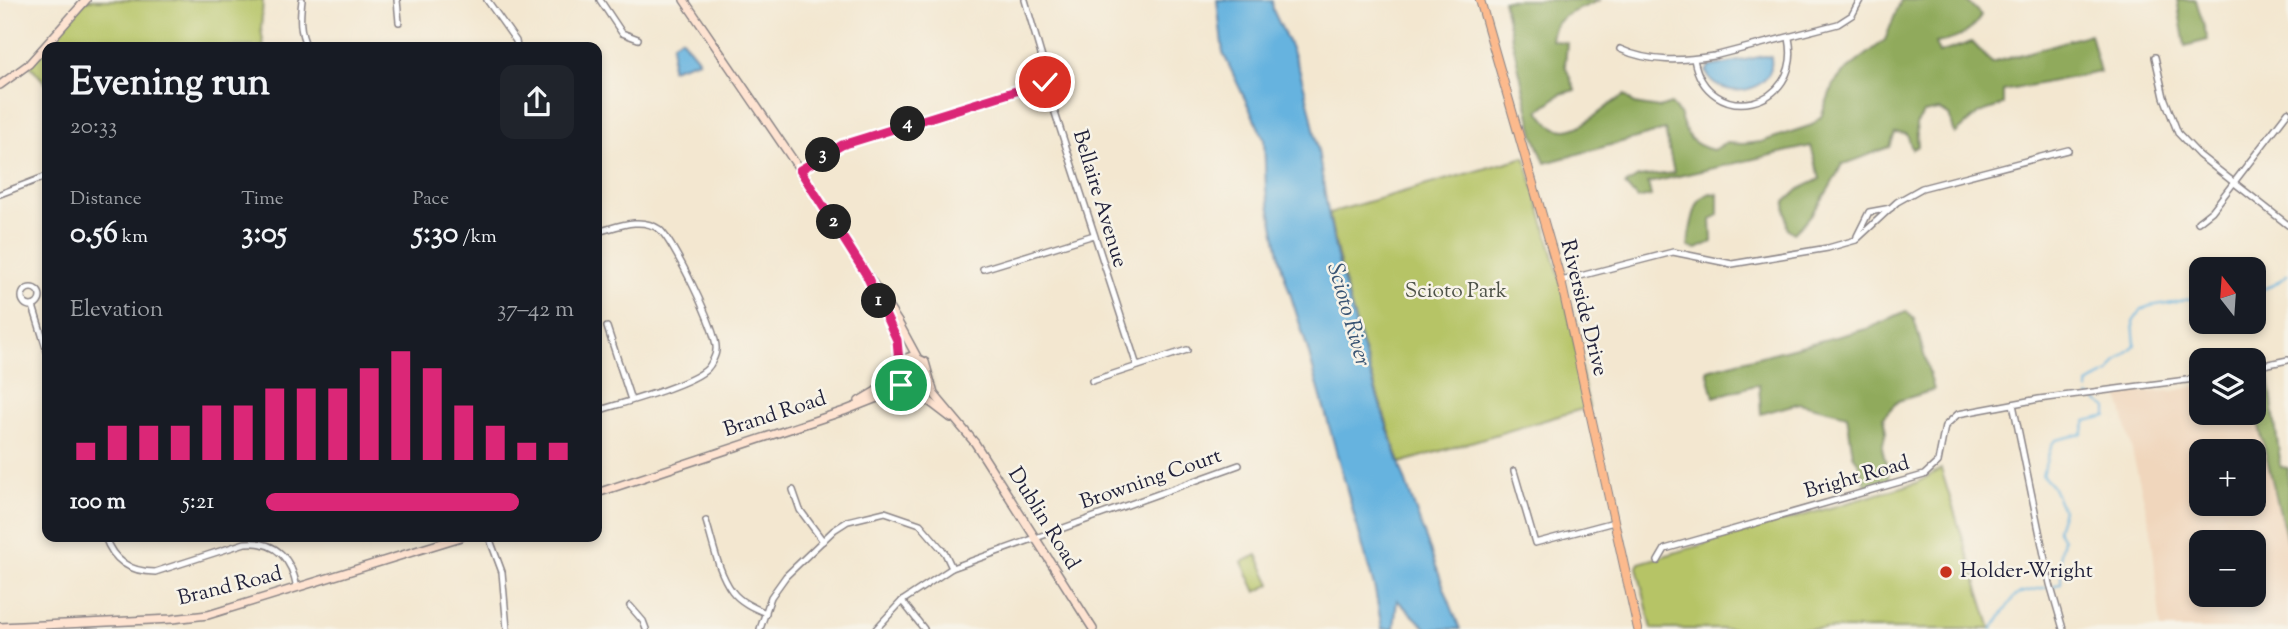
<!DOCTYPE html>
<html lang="en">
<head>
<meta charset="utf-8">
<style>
	body { margin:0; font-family:"Sorts Mill Goudy",serif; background:#20242c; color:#f1f3f6; height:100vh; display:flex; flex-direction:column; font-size:26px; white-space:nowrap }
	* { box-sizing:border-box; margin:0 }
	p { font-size:23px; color:#9ea1a6 }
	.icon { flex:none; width:38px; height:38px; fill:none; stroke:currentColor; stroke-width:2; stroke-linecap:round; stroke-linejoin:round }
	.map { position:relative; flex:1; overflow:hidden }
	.drawer { position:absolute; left:42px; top:42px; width:560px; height:500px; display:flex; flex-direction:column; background:#171b24; border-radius:14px; box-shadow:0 4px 10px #0003 }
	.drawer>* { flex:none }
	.needle { width:46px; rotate:343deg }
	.controls { position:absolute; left:2189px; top:257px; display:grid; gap:14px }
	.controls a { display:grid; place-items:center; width:77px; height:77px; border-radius:14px; background:#171b24; box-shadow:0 4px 10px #0003; font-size:35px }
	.pin { position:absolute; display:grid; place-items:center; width:60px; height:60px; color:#fff; margin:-30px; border:4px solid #fff; border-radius:50%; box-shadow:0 2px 7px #0007 }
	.km { position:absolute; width:35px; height:35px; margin:-18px; border-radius:50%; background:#222; color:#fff; font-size:19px; line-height:35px; text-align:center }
	.round { display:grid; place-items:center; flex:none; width:74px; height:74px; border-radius:14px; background:#20242c }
	.headline { display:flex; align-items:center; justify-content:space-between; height:119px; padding:0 28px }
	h1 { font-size:38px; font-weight:700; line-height:52px }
	.figures { display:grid; grid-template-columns:repeat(3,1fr); gap:10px; height:119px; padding:7px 28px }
	.figures div { display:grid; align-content:center }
	.figures b { font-size:30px; font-weight:700 }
	.figures small { font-size:19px; font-weight:400 }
	.figures p { font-size:19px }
	.chart { height:196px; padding:14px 28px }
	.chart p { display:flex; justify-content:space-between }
	.chart svg { width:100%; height:126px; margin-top:7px; stroke:#db2777; stroke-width:6 }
	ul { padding:0 28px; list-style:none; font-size:23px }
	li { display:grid; grid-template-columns:112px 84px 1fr; align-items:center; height:52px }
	li i { height:18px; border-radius:9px; background:#db2777 }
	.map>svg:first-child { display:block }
	.built { fill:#f0d6bc; fill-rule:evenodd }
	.green { fill:#b6c466; stroke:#6c7350; stroke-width:2 }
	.forest { fill:#90aa5b; stroke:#59664b; stroke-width:2 }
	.water { fill:#66b3df; stroke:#446a8d; stroke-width:2 }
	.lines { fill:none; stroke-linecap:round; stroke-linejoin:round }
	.stream { stroke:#66b3df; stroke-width:2 }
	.street-casing { stroke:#8a8486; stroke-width:8 }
	.secondary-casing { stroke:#8a8486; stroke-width:10 }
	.primary-casing { stroke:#8a8486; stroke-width:10 }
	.street { stroke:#fff; stroke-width:5 }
	.secondary { stroke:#fee3d1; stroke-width:7 }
	.primary { stroke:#fcba8d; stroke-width:8 }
	.route-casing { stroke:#fff; stroke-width:14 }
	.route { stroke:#db2777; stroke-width:9 }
	.poi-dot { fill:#c8321e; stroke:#f7f3e8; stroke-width:2.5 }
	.labels { text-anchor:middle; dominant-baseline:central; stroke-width:5; stroke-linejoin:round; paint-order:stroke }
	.street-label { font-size:21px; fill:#22223b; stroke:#f7f3e8 }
	.park-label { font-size:21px; fill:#4e5348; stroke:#f7f3e8 }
	.poi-label { font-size:21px; fill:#22223b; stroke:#f7f3e8; text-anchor:start }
	.water-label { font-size:23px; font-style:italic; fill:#3a5574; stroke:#f7f3e8 }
</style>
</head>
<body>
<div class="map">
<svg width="2288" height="629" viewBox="0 0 2288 629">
	<rect width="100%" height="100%" fill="#f7f3e8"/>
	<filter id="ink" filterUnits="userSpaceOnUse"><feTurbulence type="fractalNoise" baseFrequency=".0143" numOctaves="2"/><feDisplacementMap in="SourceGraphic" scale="14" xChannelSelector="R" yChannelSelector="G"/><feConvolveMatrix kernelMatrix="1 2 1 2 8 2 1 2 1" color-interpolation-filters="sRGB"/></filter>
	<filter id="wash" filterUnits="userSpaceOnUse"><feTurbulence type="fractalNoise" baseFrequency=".00686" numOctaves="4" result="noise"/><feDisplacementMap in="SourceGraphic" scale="28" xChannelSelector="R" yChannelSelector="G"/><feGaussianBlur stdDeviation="1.57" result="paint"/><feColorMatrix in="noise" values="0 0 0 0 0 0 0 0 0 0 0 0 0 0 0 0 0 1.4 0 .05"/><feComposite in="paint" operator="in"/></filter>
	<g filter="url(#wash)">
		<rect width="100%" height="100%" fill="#f3e7d0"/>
		<path class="built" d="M2201,385L2202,413H2254V406L2288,545V629H2161L2151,529L2118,393L2174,391ZM2202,452H2254V504H2202ZM2202,542H2254V595H2202Z"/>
		<g class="green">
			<polygon points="86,0 263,0 261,29 264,47 47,47 47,85 29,64"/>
			<path d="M1525,157L1563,289L1589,407L1400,463C1373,381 1345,298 1329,213Z"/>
			<polygon points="1941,469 1991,629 1652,629 1637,567 1639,563 1916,483"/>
			<polygon points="1257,555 1271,584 1256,592 1242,562"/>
		</g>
		<g class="forest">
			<path d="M1503,0H1599C1579,12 1553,12 1551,40L1567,43L1565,65L1575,90L1561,94L1539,110C1566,156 1595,110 1625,95L1634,104L1659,108L1671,104C1690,121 1675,140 1713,150L1727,143L1743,144L1761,142L1812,125L1821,117L1833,85L1843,73L1885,40L1901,0H1966L1981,15C1973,33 1954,41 1935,43L1939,53L1972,42L1992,63L2090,34L2100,72L2003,91V105L1979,113L1955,134L1949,115L1939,110L1924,113L1916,124L1918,146L1912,149L1907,134L1895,133L1890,147C1872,152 1859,161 1842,164C1830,189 1815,214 1794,233L1787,228L1785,202L1799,189L1820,179L1811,146L1648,183L1651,196L1637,199L1625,185L1638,177L1674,173L1665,130L1545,163L1534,135Z"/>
			<polygon points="2177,0 2196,0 2208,40 2185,46"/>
			<path d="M1710,193L1718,194V215L1711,220L1712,242L1697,249L1689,247C1687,240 1694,207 1700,200C1702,197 1707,195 1710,193Z"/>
			<polygon points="1906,311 1914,319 1934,390 1898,401 1883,417 1886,432 1882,448 1890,480 1866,487 1858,462 1853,455 1847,415 1799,403 1761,414 1759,384 1714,397 1707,370 1870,328"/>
			<polygon points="2268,371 2281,467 2288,468 2288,545 2254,406 2254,374"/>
		</g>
		<g class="water">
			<path d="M1217,0H1272L1273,10C1283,32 1296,55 1302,79C1320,138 1323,201 1338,261C1371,386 1413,509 1460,629H1427L1397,600L1394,629H1382L1375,590L1307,347L1282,268L1266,190L1264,139L1223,53Z"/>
			<polygon points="681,38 699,60 671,69 673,43"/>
			<path d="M1764,56L1771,57C1777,93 1720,103 1706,72L1709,67Z"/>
		</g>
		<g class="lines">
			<g class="stream">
				<polyline points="2254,292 2274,285 2288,274"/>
				<polyline points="2088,390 2087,384 2109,373 2117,361 2135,345 2133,322 2142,309 2150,306 2202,297"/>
				<polyline points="2061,564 2060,553 2063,539 2057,529 2063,510 2052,486 2042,475 2052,444 2056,440 2082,434 2086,421 2107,416 2107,407 2089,396"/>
				<polyline points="2053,586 2061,583 2061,572"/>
				<polyline points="1992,629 2014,597 2020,593 2047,587"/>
			</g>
		</g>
	</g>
	<g filter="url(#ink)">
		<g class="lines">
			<defs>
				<g id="street">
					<path d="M302,0C300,17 299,31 307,47"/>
					<polyline points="397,0 399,22"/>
					<polyline points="487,0 516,41 517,47"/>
					<polyline points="600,0 622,33 638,39"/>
					<polyline points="1025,0 1042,58 1045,82 1137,366"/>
					<path d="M1620,49C1650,63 1682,61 1714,56L1838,24L1852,15L1860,0"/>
					<polyline points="2155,57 2164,97 2178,133 2199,155 2288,225"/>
					<path d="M1694,59C1707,130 1804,110 1789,38"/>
					<polyline points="800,170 842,145 1045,82"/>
					<polyline points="0,194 47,176"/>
					<polyline points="2198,222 2212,211 2288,112"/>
					<path d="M597,232C617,227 640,216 659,229C672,238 719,334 716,350C716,355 711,365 707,369C691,385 622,403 597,411"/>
					<polyline points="1857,236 1869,212 1891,208"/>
					<polyline points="983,269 1094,235"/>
					<polyline points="1561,281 1673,252 1732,264 1828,248 1856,240 1897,202 1922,188 2068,150"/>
					<circle cx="31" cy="297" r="9"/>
					<polyline points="33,306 47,351"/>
					<polyline points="607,327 631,400"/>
					<polyline points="2254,367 2288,360"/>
					<polyline points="1092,381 1187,350"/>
					<polyline points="2013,404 2050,584 2063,629"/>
					<polyline points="1514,471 1535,543 1614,522"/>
					<polyline points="793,490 800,510 823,541"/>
					<path d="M706,521C713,543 718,572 732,591C740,602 754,608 766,613"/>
					<path d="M105,537C113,560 130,572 155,572L245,543C277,540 292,560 297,588"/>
					<polyline points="489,537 502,572 507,629"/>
					<polyline points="1658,561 1665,549 1924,475 1938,462 1945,426 1958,414 2039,399 2202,378"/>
					<polyline points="902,601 924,629"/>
					<polyline points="630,606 643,621 646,629"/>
					<polyline points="760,629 771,597 786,576 834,530 848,521 885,512 920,524 945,553 952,568"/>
					<polyline points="876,629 902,601 952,568 1239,465"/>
				</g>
				<g id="secondary">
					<polyline points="684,0 800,170 898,322 917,357"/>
					<polyline points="0,85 29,64 86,0"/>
					<polyline points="877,297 897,340 899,362"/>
					<polyline points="928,376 922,385 909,389 898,381 896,367 903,359 912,356 925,362 934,394 975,443 1093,629"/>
					<polyline points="913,389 951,418"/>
					<polyline points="859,401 876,391 894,370"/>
					<polyline points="597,493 844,411 905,387"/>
					<polyline points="0,627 172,619 208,615 461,537"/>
				</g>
				<polyline id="primary" points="1480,0 1561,281 1638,629"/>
			</defs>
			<use href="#street" class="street-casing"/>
			<use href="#secondary" class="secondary-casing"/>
			<use href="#primary" class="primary-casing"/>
			<use href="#street" class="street"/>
			<use href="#secondary" class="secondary"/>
			<use href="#primary" class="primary"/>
		</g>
	</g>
	<g class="lines" filter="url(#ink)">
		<defs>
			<polyline id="route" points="901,385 895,372 899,362 897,340 866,274 800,170 842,145 1045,82"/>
		</defs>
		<use href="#route" class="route-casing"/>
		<use href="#route" class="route"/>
	</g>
	<circle class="poi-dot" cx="1946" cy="572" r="7"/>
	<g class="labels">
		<g class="street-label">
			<text transform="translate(1099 199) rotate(73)">Bellaire Avenue</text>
			<text transform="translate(1583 308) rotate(76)">Riverside Drive</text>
			<text transform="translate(775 415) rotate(-18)">Brand Road</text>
			<text transform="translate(1857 478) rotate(-16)">Bright Road</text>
			<text transform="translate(1151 480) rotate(-19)">Browning Court</text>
			<text transform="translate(1043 519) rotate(58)">Dublin Road</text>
			<text transform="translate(230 587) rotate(-14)">Brand Road</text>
		</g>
		<g class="park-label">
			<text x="1456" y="292">Scioto Park</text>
		</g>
		<g class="poi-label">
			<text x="1960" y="572">Holder-Wright</text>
		</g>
		<g class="water-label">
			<text transform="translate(1348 315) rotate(74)">Scioto River</text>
		</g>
	</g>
</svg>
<div class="controls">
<a><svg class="needle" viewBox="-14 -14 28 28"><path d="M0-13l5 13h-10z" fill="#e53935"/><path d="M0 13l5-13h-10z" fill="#9ea1a6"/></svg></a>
<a><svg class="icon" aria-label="layers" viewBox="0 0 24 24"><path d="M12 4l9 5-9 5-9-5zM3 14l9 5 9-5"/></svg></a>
<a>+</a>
<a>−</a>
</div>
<div class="pin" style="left:901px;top:385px;background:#1e9e55"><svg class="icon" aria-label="arrive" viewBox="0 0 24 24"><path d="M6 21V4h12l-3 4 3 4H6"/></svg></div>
<div class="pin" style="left:1045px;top:82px;background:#d93025"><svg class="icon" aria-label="check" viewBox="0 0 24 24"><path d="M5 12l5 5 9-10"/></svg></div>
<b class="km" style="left:879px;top:301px">1</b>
<b class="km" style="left:834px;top:222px">2</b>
<b class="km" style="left:823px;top:155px">3</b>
<b class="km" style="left:908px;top:124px">4</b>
<section class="drawer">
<div class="headline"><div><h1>Evening run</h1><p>20:33</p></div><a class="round"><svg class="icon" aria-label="share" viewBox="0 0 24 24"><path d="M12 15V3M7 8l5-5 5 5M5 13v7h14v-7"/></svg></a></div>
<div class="figures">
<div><p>Distance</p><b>0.56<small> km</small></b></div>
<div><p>Time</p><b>3:05</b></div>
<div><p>Pace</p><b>5:30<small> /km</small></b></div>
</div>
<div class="chart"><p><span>Elevation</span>37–42 m</p>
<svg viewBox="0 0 160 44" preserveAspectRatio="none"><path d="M5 44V38M15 44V32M25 44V32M35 44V32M45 44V25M55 44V25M65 44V19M75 44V19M85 44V19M95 44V12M105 44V6M115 44V12M125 44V25M135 44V32M145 44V38M155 44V38"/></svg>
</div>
<ul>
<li><b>100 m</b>5:21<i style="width:82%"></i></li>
</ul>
</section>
</div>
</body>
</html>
